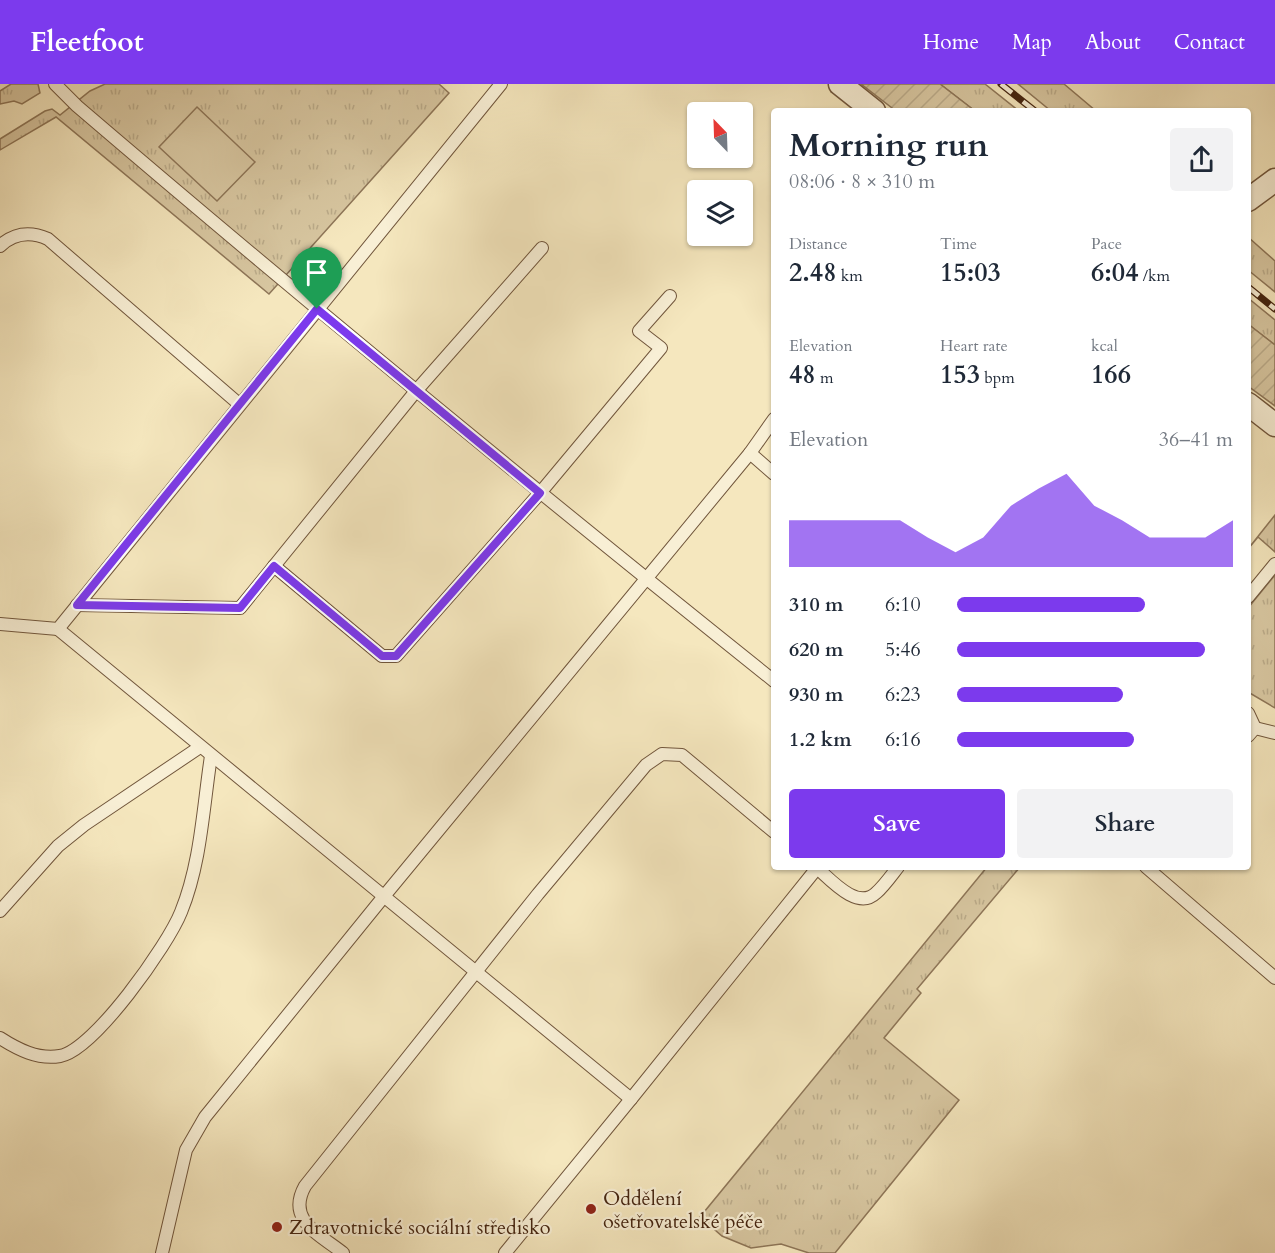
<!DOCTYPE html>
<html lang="en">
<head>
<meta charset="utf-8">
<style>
	body { margin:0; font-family:Cardo,serif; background:#f2f2f3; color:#1f2937; height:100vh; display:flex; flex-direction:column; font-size:22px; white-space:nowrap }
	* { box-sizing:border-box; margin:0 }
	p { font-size:20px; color:#747a83 }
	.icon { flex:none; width:33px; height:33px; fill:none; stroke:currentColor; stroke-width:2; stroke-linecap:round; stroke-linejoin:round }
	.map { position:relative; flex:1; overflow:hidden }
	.details { position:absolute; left:771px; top:24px; width:480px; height:762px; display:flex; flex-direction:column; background:#fff; border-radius:6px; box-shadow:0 2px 4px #0004 }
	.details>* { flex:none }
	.needle { width:39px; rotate:337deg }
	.fabs { position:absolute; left:687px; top:18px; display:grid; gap:12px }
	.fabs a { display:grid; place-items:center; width:66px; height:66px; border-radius:6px; background:#fff; box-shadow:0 2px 4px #0004; font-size:30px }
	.pin { position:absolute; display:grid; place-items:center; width:51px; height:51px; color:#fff; margin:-62px -26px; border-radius:50% 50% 50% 0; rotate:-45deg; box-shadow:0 0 6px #0007 }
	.pin .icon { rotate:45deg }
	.round { display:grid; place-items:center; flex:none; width:63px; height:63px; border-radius:6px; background:#f2f2f3 }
	.overview { display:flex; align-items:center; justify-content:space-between; height:102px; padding:0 18px }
	h1 { font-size:33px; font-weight:700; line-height:45px }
	.metrics { display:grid; grid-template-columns:repeat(3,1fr); gap:9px; height:102px; padding:6px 18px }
	.metrics div { display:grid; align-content:center }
	.metrics b { font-size:26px; font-weight:700 }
	.metrics small { font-size:16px; font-weight:400 }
	.metrics p { font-size:16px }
	.chart { height:168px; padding:12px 18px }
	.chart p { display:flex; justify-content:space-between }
	.chart svg { width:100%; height:108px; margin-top:6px; fill:#7c3aed; opacity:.7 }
	.button { display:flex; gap:12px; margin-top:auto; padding:12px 18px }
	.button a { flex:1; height:69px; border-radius:6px; background:#7c3aed; color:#fff; font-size:24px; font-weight:700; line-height:69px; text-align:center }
	.button a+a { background:#f2f2f3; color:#1f2937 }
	ul { padding:0 18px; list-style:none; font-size:20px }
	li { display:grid; grid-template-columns:96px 72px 1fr; align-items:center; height:45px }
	li i { height:15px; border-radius:8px; background:#7c3aed }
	header { display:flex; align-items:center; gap:36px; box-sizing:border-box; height:84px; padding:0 30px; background:#7c3aed; color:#fff }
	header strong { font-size:28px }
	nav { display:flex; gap:33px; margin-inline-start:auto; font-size:21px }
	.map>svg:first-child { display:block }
	.grass { fill:url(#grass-tufts); stroke:#8e7658; stroke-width:1.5 }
	.garden { fill:url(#garden-furrows); stroke:#8e7658; stroke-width:1.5 }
	.pitch { fill:#d7c6a0; stroke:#8e7658; stroke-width:1.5 }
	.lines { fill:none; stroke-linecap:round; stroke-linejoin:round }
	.lane-casing { stroke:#71563c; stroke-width:14 }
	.street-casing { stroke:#71563c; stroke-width:25 }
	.lane { stroke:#f8efd5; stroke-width:12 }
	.street { stroke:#f8efd5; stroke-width:22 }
	.rail-casing { stroke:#452510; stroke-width:7 }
	.rail { stroke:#f8efd5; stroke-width:4.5; stroke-dasharray:14; stroke-linecap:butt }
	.route-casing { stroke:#fff; stroke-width:12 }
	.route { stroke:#7c3aed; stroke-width:8 }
	.poi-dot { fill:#8f2418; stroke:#f8efd5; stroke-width:2 }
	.labels { text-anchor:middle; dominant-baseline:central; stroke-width:4.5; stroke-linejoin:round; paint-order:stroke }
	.poi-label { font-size:20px; fill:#452510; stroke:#f8efd5; text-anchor:start }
</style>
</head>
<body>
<header>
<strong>Fleetfoot</strong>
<nav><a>Home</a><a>Map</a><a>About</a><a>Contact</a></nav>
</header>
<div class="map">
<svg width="1275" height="1169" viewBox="0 0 1275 1169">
	<defs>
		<pattern id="grass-tufts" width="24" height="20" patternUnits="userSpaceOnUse" patternTransform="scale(1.5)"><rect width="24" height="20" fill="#d7c6a0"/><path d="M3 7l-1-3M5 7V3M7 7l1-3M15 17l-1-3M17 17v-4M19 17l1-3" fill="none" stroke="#baaa89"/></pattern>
		<pattern id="garden-furrows" width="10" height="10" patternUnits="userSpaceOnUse" patternTransform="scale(1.5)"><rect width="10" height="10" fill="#d7c6a0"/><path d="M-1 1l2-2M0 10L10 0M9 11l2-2" fill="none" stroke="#baaa89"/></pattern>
	</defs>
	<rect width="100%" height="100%" fill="#f5e7be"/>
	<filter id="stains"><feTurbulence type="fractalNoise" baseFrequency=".00333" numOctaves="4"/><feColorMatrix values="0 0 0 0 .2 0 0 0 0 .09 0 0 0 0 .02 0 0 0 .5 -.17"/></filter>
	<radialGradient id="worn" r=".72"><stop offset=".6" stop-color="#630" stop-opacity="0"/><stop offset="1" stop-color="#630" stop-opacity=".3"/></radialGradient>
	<g class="grass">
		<polygon points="11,0 38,0 40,9 22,20 14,17 0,20 0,7"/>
		<polygon points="105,0 439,0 449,9 269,210 56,33 0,66 0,55 45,27 52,25 60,31 90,7"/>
		<polygon points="940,0 985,0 1019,27 975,27"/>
		<polygon points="1018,0 1064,0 1096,27 1051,27"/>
		<polygon points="1248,153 1275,177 1275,208 1248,186"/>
		<polygon points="1248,214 1275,236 1275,261 1248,240"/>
		<polygon points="1275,431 1275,468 1258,453 1248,465"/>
		<polygon points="1275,491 1275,624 1248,608 1248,524"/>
		<polygon points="987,783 1020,783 917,905 921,909 884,954 959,1016 835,1169 809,1169 781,1160 751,1164 722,1152 700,1133"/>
	</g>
	<g class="garden">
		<polygon points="861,0 940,0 975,27 896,27"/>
		<polygon points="1248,240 1275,261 1275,322 1248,302"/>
	</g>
	<polygon class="pitch" points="197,23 255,78 217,117 159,63"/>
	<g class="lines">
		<defs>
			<g id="lane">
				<path d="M55,0L77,22C306,218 539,409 774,597"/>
				<path d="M0,162C14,149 30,147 48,155L239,320"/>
				<polyline points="750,369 774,390"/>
				<polyline points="274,482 382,572 396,572 540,409 661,264 639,247 670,212"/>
				<polyline points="1248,513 1275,480"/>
				<polyline points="77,521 240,524 416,307 542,164"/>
				<polyline points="0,540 58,545 501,0"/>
				<polyline points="58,545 631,1015 817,784"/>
				<polyline points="1248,629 1255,644 1248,652"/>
				<polyline points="1255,644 1275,649"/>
				<path d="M816,783C830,795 857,827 876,809C884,802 891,792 898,783"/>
				<polyline points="1146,783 1275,894"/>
				<polyline points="0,827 58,762 84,741 200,663"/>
				<path d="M0,954C17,965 38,976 60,972C94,966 168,861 181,828C201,779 203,724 211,672"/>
				<polyline points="162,1169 186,1066 205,1033 385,811 750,369 774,335"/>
				<path d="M343,1169C319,1150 286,1136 305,1102L538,810L646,681L662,670L682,671L774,748"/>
				<polyline points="505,1169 631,1015"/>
			</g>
			<g id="street">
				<polyline points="840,0 874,27"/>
				<polyline points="1248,116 1275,96"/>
				<polyline points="1248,320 1275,341"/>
			</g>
		</defs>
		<use href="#lane" class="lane-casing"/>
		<use href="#street" class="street-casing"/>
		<use href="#lane" class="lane"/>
		<use href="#street" class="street"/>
		<defs>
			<g id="rail">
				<polyline points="1001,0 1035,27"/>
				<polyline points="1248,203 1275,225"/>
			</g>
		</defs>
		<use href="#rail" class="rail-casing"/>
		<use href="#rail" class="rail"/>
	</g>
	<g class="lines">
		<defs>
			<polygon id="route" points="317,225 540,409 396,572 382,572 274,482 240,524 77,521"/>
		</defs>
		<use href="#route" class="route-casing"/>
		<use href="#route" class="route"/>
	</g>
	<g class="poi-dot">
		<circle cx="591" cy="1125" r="6"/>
		<circle cx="277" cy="1143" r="6"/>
	</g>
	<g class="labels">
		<g class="poi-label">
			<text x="603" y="1114">Oddělení<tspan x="603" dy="23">ošetřovatelské péče</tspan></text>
			<text x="289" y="1143">Zdravotnické sociální středisko</text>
		</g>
	</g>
	<rect width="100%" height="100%" filter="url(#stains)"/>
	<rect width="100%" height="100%" fill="url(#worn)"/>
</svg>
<div class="fabs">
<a><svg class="needle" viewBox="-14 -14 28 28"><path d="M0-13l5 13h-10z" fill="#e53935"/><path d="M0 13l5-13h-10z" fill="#747a83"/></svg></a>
<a><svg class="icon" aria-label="layers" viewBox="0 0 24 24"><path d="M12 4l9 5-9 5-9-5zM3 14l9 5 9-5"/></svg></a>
</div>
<div class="pin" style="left:317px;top:225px;background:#1e9e55"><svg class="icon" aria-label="arrive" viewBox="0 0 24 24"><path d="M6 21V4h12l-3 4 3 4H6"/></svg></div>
<section class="details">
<div class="overview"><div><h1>Morning run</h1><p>08:06 · 8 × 310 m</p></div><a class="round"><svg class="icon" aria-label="share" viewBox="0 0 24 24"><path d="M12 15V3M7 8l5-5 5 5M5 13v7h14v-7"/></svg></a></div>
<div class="metrics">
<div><p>Distance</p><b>2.48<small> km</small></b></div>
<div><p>Time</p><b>15:03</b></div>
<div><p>Pace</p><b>6:04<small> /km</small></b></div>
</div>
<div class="metrics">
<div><p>Elevation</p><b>48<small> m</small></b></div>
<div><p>Heart rate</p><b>153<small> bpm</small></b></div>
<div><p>kcal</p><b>166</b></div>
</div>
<div class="chart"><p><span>Elevation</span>36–41 m</p>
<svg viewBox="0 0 160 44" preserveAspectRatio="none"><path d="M0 44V25L10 25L20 25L30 25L40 25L50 32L60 38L70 32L80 19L90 12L100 6L110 19L120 25L130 32L140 32L150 32L160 25V44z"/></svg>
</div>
<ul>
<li><b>310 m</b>6:10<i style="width:68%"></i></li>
<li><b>620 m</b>5:46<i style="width:90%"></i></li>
<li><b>930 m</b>6:23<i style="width:60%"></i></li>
<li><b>1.2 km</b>6:16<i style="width:64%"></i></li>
</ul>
<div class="button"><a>Save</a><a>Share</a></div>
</section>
</div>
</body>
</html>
